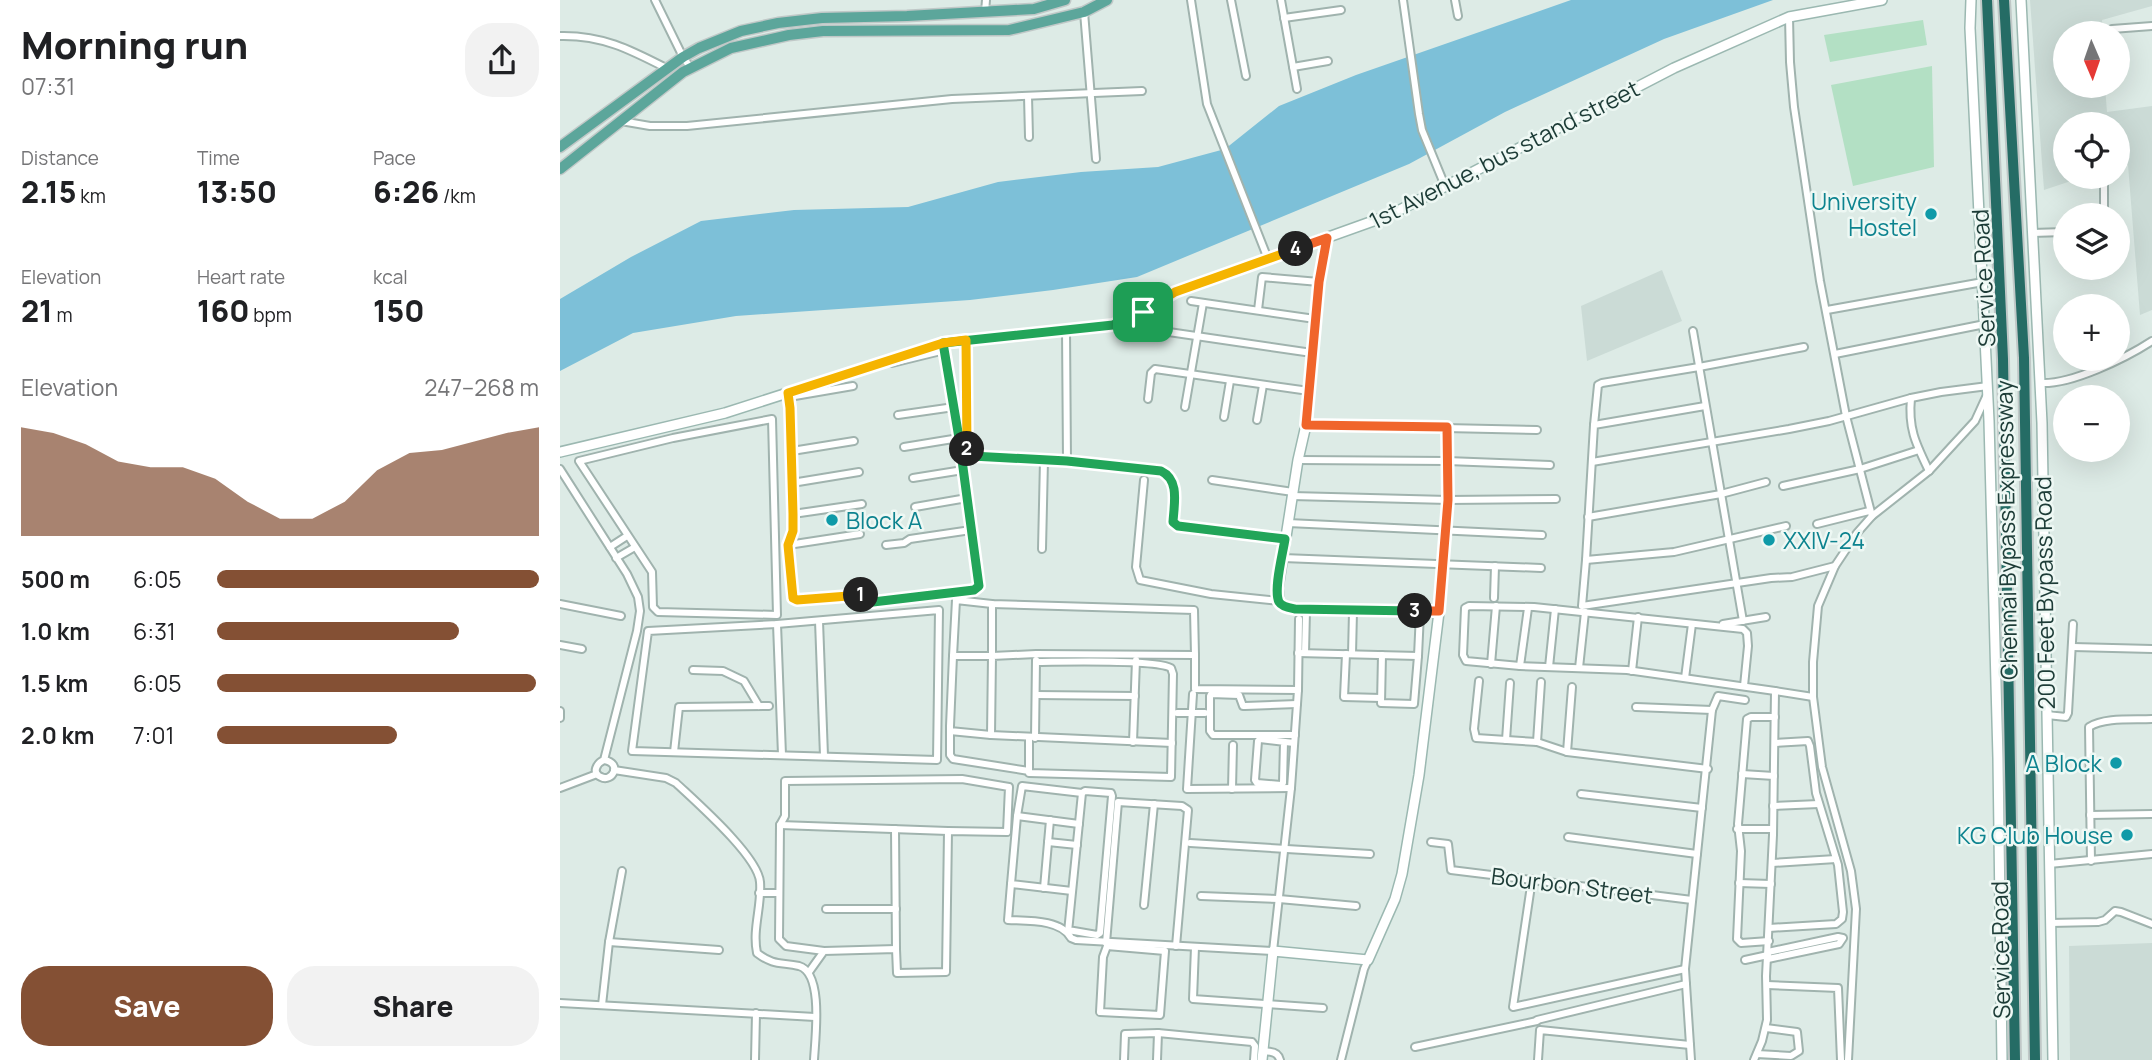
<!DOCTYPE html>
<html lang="en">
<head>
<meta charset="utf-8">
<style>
	body { margin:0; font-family:Manrope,sans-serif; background:#f2f2f2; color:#202124; height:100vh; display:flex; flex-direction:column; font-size:26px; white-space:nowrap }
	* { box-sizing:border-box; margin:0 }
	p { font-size:23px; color:#757577 }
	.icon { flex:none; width:38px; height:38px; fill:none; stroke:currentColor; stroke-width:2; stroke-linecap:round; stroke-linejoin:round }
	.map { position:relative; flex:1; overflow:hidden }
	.panel { display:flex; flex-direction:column; background:#fff; width:560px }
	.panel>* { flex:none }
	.needle { width:46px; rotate:178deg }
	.tools { position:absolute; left:1493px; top:21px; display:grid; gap:14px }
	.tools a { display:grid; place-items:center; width:77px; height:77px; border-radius:50%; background:#fff; box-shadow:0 7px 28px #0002; font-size:35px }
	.pin { position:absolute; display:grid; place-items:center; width:60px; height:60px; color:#fff; margin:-30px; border-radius:14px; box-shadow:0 4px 10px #0006 }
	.km { position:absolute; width:35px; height:35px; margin:-18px; border-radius:50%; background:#222; color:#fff; font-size:19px; line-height:35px; text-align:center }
	.round { display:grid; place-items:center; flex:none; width:74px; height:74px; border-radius:28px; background:#f2f2f2 }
	.summary { display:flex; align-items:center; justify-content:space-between; height:119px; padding:0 21px }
	h1 { font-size:38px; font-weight:800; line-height:52px }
	.figures { display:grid; grid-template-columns:repeat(3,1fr); gap:10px; height:119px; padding:7px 21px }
	.figures div { display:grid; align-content:center }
	.figures b { font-size:30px; font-weight:800 }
	.figures small { font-size:19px; font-weight:400 }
	.figures p { font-size:19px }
	.chart { height:196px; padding:14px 21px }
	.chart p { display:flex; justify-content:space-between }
	.chart svg { width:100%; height:126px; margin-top:7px; fill:#845034; opacity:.7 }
	.primary-button { display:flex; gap:14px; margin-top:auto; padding:14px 21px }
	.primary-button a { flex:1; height:80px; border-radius:28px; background:#845034; color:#fff; font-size:28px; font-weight:800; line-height:80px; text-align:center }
	.primary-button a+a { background:#f2f2f2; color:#202124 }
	ul { padding:0 21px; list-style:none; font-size:23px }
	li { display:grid; grid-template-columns:112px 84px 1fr; align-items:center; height:52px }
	li i { height:18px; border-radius:9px; background:#845034 }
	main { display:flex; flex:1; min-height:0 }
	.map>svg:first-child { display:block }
	.built { fill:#cbdbd6 }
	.green { fill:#b3e0c4 }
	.water { fill:#7dc0d8 }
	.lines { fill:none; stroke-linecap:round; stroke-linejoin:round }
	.street-casing { stroke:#a0b3ae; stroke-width:10 }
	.secondary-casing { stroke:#9bb8b1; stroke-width:12 }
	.primary-casing { stroke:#c0c8c7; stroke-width:13 }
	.highway-casing { stroke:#c0c8c7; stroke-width:14 }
	.street { stroke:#fff; stroke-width:6 }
	.secondary { stroke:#fff; stroke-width:9 }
	.primary { stroke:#5ca69b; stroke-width:10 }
	.highway { stroke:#256c65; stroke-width:10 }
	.split-1-casing { stroke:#fff; stroke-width:14 }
	.split-2-casing { stroke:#fff; stroke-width:14 }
	.split-3-casing { stroke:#fff; stroke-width:14 }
	.split-4-casing { stroke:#fff; stroke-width:14 }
	.split-5-casing { stroke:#fff; stroke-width:14 }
	.split-1 { stroke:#22a559; stroke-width:9 }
	.split-2 { stroke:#f5b400; stroke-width:9 }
	.split-3 { stroke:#22a559; stroke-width:9 }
	.split-4 { stroke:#f0652b; stroke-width:9 }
	.split-5 { stroke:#f5b400; stroke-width:9 }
	.culture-dot { fill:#0f9aa8; stroke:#eef8f4; stroke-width:2.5 }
	.labels { text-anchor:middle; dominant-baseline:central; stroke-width:5; stroke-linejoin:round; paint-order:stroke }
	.street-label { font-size:23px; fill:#1d3c37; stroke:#eef8f4 }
	.culture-label { font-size:23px; fill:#0d838f; stroke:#eef8f4; text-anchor:end }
</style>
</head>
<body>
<main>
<section class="panel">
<div class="summary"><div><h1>Morning run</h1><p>07:31</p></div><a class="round"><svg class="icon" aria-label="share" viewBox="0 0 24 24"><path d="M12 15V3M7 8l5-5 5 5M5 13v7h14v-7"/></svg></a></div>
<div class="figures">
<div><p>Distance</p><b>2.15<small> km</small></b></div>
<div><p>Time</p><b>13:50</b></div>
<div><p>Pace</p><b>6:26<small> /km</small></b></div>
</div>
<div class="figures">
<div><p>Elevation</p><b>21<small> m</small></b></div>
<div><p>Heart rate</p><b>160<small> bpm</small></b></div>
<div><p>kcal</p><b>150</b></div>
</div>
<div class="chart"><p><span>Elevation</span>247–268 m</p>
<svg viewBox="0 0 160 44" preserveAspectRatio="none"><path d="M0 44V6L10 8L20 12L30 18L40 20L50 20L60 24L70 32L80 38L90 38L100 32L110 21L120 15L130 14L140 11L150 8L160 6V44z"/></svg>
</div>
<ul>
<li><b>500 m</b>6:05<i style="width:100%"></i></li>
<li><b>1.0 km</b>6:31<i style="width:75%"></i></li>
<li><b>1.5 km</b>6:05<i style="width:99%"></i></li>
<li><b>2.0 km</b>7:01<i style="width:56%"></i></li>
</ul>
<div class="primary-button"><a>Save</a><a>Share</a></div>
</section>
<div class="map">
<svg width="1592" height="1060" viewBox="0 0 1592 1060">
	<rect width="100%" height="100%" fill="#ddebe6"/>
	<g class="built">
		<polygon points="1470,0 1592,0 1592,6 1542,20 1543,33 1505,33 1505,86 1545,86 1547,112 1592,106 1592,310 1580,315 1568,165 1558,167 1558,124 1505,124 1505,177 1523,177 1484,190"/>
		<polygon points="1102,270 1122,321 1027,361 1021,306"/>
		<polygon points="1592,943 1592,1060 1510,1060 1509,946"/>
	</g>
	<g class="green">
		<polygon points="1363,20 1367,45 1270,62 1264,35"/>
		<polygon points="1372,66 1374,167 1293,186 1271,85"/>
	</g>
	<polygon class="water" points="1011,0 1213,0 1104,39 945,112 849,164 577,277 493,290 410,300 176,316 73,333 0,371 0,299 71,257 141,221 234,210 348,207 438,182 521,172 598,167 665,149 719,106 796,75"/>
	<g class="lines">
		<defs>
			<g id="street">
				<polyline points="95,0 123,57 130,67"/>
				<polyline points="631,0 647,104 708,259"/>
				<polyline points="671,0 686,76"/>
				<polyline points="721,0 737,89"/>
				<polyline points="843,0 859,114 862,130 885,186"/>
				<polyline points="895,0 898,16"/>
				<polyline points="425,12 426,0"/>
				<polyline points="524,12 536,159"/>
				<polyline points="1229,17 1230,62 1234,107 1260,281 1286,416 1312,516"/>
				<polyline points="724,18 781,10"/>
				<polyline points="1552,29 1592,26"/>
				<path d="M0,36C43,35 71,50 108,69"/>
				<polyline points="733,67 768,61"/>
				<polyline points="468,96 469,137"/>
				<polyline points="61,121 90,126 127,126 392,99 582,91"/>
				<polyline points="1544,182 1544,215"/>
				<polyline points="1472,233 1505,232"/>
				<polyline points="631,301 755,319"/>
				<polyline points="698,310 702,277 759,282"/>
				<polyline points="1267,310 1423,282"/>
				<polyline points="506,330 507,461"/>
				<polyline points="595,330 752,353"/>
				<polyline points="1133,331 1183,621"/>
				<path d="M406,340V445L408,452L412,456L507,461L601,471C620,480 614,504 613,522L618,526L725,539"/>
				<polyline points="1275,354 1425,324"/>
				<polyline points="332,363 385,350"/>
				<path d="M1480,383C1511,385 1566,358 1592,341"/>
				<polyline points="228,392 231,408 233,514 233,531 228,545 233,598 237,600 301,595 313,602 414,590 419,586 399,438 383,343"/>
				<polyline points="229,397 293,386"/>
				<path d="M1351,398C1348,429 1356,444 1369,471"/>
				<polyline points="588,399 591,373 595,369 749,391"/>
				<polyline points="1145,406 1034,425 1026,560 1114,552 1226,526"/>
				<polyline points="625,407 643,303"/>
				<polyline points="338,415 394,407"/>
				<polyline points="664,417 670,381"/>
				<polygon points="212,419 217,615 98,612 93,607 92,572 19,461 113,438"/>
				<polyline points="697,420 703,385"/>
				<polyline points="746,425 977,430"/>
				<polyline points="1034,425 1038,385 1042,383 1139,367 1244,347"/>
				<polyline points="344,447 399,438"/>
				<polyline points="232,451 294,441"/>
				<polyline points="738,460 887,461 990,465"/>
				<polyline points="1032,462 1229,429 1269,421 1351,398 1381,392 1428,386"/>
				<path d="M0,469L67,574L78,597L80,611L77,631L44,760C37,763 31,773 41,777C52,783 63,763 44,760"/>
				<polyline points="353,478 403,470"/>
				<polyline points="584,480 576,567 580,580 651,594 719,601"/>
				<polyline points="652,480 733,492"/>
				<polyline points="232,483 299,472"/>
				<polyline points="1223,486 1300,469 1359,450"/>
				<polyline points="732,496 888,500 996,499"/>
				<polyline points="355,507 407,498"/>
				<polyline points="233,514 302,504"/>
				<polyline points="1028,517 1161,494 1206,482"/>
				<polyline points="728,523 982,535"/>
				<polyline points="1257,524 1309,511"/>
				<polyline points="228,545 300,534"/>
				<polyline points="326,545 344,543 350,539 411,530"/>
				<polyline points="50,547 67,536"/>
				<polyline points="482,549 484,460"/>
				<polyline points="56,558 75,547"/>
				<polyline points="723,558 981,568"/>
				<polyline points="1026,560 1022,606 1211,578 1232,577 1275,566"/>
				<polyline points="934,598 935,566"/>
				<polyline points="0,604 61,616"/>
				<polygon points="379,610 377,760 72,751 88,631 217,624"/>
				<polyline points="879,612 888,500 887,427"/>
				<polyline points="259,621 264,756"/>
				<polyline points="217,624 222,755"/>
				<polyline points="1163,624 1206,617"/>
				<polyline points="0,645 22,649"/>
				<polyline points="1513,647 1592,649"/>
				<polyline points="738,653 858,656 860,613 858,613"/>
				<polyline points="745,653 746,611 749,611"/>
				<polyline points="786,654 784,697 821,698"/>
				<polyline points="792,654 793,612"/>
				<polyline points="822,655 821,703 854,704 858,656"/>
				<polyline points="393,656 396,600 432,604 634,610 635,655"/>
				<polyline points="931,664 936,606"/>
				<polyline points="960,666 968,608"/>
				<polyline points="989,667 995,609"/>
				<polyline points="1019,668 1025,612"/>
				<polyline points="133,670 163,671 184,681 199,706"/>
				<polyline points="1072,671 1078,617"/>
				<polyline points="1125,678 1132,624"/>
				<polyline points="919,681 914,729 916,738 977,742 1007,752"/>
				<polyline points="1184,686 1188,646 1187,633 1183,629 974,607 909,606 905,608 903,655 906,661 960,666 1067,670 1215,691"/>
				<polyline points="1012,687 1007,752 1148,769"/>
				<polyline points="738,690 739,619"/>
				<polyline points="633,694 627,789 731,788"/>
				<polyline points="476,695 575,696"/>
				<polyline points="1076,707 1152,710"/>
				<polyline points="0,711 0,718"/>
				<polyline points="617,713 645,713"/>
				<polyline points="1487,715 1506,717 1508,713 1513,624"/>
				<polyline points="390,731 390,755 393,759 469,771"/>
				<polyline points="431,735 390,731 390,726 393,656 432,656 432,604"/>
				<polyline points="735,735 653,735 650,731 650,696 651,694 679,695 683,706 685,706 737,704"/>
				<path d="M469,738V773L611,777L613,674L611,668C595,659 500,662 476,662"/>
				<polyline points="475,738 476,660"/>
				<polyline points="946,740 950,683"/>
				<polyline points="573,742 576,660"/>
				<polyline points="724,742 723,783 721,785 697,783 695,780 698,741 700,739 734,743"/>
				<polyline points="977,742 981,682"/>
				<polyline points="114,752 119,707 209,706"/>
				<path d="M54,770L106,778L116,783C136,802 198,856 200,882C202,906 192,929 197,953C214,966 221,962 239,966C264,973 255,1039 254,1060"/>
				<polyline points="1182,774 1214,776"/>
				<polyline points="0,788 37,774"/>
				<polyline points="672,789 673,745"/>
				<polyline points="1021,794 1142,808"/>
				<polyline points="1213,806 1259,804"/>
				<polyline points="1530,815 1592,814"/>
				<polyline points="457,816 519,824"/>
				<polyline points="220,825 388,831"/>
				<polyline points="335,829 336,949"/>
				<polyline points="1177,829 1213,829"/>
				<polyline points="1008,837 1137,854"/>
				<polyline points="488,842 517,845"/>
				<polyline points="871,842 888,844 891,870 1132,900"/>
				<polyline points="630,843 810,854"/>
				<path d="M1531,861L1529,727C1545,717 1573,720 1592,719"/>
				<polyline points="1212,863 1276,859"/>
				<polyline points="1489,864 1592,854"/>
				<polyline points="972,879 953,1007 1125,969"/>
				<polyline points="1179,883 1211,884"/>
				<path d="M451,884L448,920C467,921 501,919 511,938L516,940L713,951L731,788L738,690L635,689V655L476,654L432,656L431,735L612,743"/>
				<polyline points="484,888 490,820"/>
				<polyline points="512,891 451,884 457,816 462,786 522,793"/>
				<polyline points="199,893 219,893"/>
				<polyline points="641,896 719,899 796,906"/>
				<polyline points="584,905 594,804"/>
				<polyline points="266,909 336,909"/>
				<polyline points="1490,923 1538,922 1545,920 1555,911 1561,912 1592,924"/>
				<polyline points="1209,928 1276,924 1282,919 1283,912 1278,865 1256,793 1250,746 1248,741 1215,743"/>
				<polyline points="508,932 522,793 525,791 551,793 552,796 540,933 537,935 508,930"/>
				<polyline points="1209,941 1181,943 1177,939 1181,851 1178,824 1187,719 1191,717 1215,717"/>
				<polyline points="49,942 159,950"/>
				<polyline points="546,943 558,802 622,806 628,810 616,946"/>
				<polygon points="547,946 605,951 600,1015 540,1012 543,957"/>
				<polyline points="635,947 633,999 763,1008"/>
				<polyline points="1208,959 1279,944 1283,938 1278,937 1208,952"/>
				<polyline points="1185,960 1208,955"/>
				<polyline points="249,972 264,951 336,949 337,973 386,972 388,831 447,832 449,787 402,779 225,781 225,816 220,825 219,939 226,946 264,951"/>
				<polyline points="1207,985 1278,988 1281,1060"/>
				<polyline points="0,1003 255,1017"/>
				<polyline points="42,1005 49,942 62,871"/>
				<polyline points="977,1020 1126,984"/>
				<polyline points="855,1047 977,1021"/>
				<path d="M702,1052C709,1051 718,1051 720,1060"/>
				<polyline points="1197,1054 1231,1056 1239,1051 1237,1032 1206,1028"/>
				<polyline points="195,1060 196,1013"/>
				<polyline points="564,1060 565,1034 598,1033 692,1042 695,1046 694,1060"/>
				<polyline points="597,1060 598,1033"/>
				<polyline points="781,1060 804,969 808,960"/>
				<polyline points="978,1060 980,1030 1130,1045"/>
				<polyline points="1131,1060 1125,969 1152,710 1158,696 1185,700"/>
				<polyline points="1194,1060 1202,1041 1207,1020 1206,976 1213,835 1215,691 1253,697"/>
				<polyline points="1288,1060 1296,909 1291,871 1262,767 1253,697 1253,662 1258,606 1275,566 1297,533 1312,516 1369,471 1415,421 1426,397"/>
			</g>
			<g id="secondary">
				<polyline points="1411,0 1410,28 1429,421 1438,758 1442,1060"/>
				<polyline points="1461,0 1482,423 1493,1060"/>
				<polyline points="0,452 165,413 383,343 553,325 583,311 615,292 830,215 1114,68 1229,17 1322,0"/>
				<polyline points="702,1060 713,951 808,960 835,899 842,874 859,775 879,612 735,609 723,606 719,601 718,588 738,460 746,425 759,282 767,238"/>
			</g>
			<g id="primary">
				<polyline points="0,147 123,57 139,48 181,31 218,23 262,18 347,16 474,9 505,0"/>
				<polyline points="0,169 123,72 171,48 229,35 263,31 449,30 524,12 547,0"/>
			</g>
			<g id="highway">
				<polyline points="1427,0 1443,359 1455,1060"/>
				<polyline points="1444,0 1464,358 1475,1060"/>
			</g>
		</defs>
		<use href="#street" class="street-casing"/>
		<use href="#secondary" class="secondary-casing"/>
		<use href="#primary" class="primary-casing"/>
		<use href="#highway" class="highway-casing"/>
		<use href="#street" class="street"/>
		<use href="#secondary" class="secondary"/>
		<use href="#primary" class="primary"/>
		<use href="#highway" class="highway"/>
	</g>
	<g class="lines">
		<defs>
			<polyline id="split-1" points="301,595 313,602 414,590 419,586 399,438 383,343 553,325 583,312"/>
			<polyline id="split-2" points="301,595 237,600 233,598 228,545 233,531 233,514 230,408 228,393 383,343 406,340 407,449"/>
			<path id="split-3" d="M407,449L412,456L507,461L601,471C620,480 614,504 613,522L618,526L725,539C723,553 713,590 719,602C722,607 730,608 735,609L855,611"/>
			<polyline id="split-4" points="736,249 767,238 759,282 746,425 887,427 888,500 879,611 855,611"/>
			<polyline id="split-5" points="583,312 615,292 736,249"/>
		</defs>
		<use href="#split-1" class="split-1-casing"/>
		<use href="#split-2" class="split-2-casing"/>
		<use href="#split-3" class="split-3-casing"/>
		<use href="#split-4" class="split-4-casing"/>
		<use href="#split-5" class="split-5-casing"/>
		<use href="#split-1" class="split-1"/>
		<use href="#split-2" class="split-2"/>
		<use href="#split-3" class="split-3"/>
		<use href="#split-4" class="split-4"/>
		<use href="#split-5" class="split-5"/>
	</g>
	<g class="culture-dot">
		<circle cx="1371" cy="214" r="7"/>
		<circle cx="272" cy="520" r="7"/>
		<circle cx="1209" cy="540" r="7"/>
		<circle cx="1556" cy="763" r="7"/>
		<circle cx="1567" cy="835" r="7"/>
	</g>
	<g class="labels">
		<g class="street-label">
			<text transform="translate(944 154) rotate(-27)">1st Avenue, bus stand street</text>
			<text transform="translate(1423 278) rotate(-93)">Service Road</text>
			<text transform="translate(1446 530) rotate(-91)">Chennai Bypass Expressway</text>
			<text transform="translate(1484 593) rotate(-91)">200 Feet Bypass Road</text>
			<text transform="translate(1012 885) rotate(7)">Bourbon Street</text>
			<text transform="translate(1440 950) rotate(-91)">Service Road</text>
		</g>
		<g class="culture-label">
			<text x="1357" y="201">University<tspan x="1357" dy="26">Hostel</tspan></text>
			<text x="286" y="520" text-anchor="start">Block A</text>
			<text x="1223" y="540" text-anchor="start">XXIV-24</text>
			<text x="1542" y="763">A Block</text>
			<text x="1553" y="835">KG Club House</text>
		</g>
	</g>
</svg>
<div class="tools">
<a><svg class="needle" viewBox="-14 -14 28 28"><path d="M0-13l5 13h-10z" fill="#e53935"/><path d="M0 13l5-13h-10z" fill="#757577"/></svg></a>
<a><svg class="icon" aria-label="locate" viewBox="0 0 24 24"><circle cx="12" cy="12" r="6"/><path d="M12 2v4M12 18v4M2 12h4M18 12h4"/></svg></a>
<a><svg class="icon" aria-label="layers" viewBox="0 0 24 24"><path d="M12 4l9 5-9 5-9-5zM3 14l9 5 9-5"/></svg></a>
<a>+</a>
<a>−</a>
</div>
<div class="pin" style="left:583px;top:312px;background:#1e9e55"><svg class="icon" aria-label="arrive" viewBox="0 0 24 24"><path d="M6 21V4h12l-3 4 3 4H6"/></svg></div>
<b class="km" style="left:301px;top:595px">1</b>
<b class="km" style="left:407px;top:449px">2</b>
<b class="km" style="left:855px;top:611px">3</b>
<b class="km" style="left:736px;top:249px">4</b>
</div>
</main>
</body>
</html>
